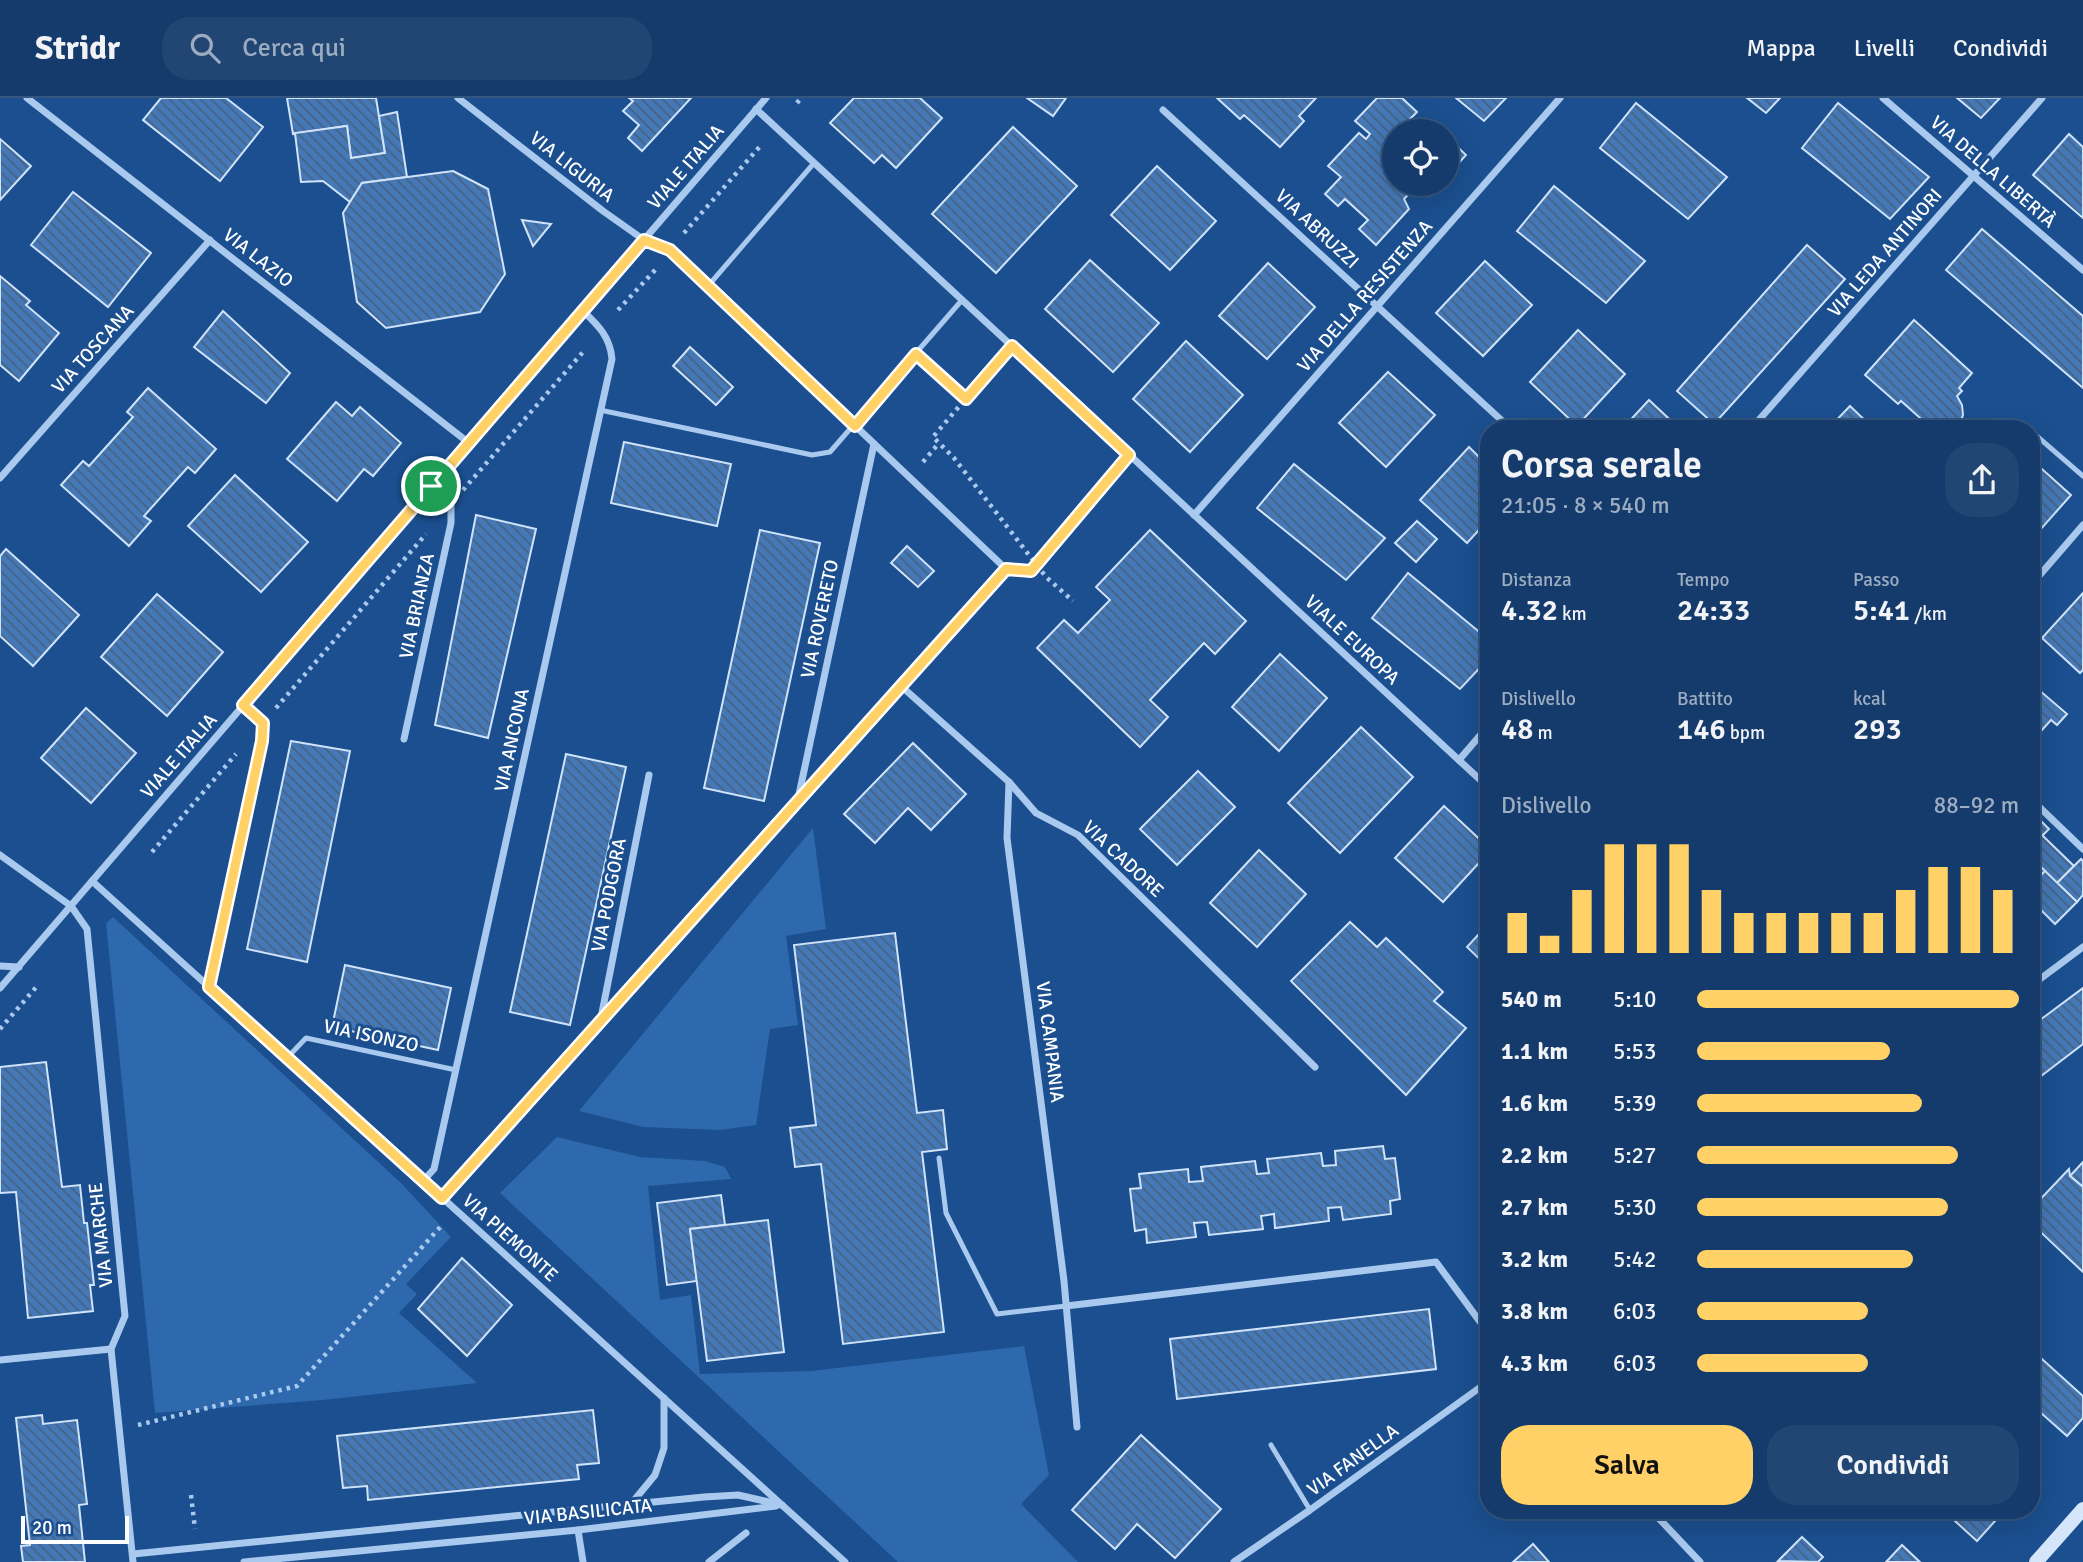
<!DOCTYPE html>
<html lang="it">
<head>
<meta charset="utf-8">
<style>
	body { margin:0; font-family:Signika,sans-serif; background:#214673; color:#f1f3f6; height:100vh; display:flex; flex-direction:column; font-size:26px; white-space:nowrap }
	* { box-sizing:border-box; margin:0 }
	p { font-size:23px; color:#9dadc1 }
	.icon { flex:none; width:38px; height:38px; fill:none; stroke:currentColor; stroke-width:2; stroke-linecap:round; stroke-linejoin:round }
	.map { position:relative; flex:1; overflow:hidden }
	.panel { position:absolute; left:1480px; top:322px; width:560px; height:1099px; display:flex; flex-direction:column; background:#143b6b; border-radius:28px; box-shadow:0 7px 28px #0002,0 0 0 2px #33557e }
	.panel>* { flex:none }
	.tools { position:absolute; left:1382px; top:21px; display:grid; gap:14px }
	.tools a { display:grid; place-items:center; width:77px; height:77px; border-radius:50%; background:#143b6b; box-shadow:0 7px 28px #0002,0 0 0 2px #33557e; font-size:35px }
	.scale { position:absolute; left:21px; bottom:18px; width:108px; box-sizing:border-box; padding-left:7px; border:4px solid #fff; border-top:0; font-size:19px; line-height:24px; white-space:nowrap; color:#fff; -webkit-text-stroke:5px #1b4f8f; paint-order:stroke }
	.pin { position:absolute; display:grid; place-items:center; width:60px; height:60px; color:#fff; margin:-30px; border:4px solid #fff; border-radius:50%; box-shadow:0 2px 7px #0007 }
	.round { display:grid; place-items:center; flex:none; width:74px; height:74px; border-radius:28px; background:#214673 }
	.headline { display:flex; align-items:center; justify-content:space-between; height:119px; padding:0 21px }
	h1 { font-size:38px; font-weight:600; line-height:52px }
	.stats { display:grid; grid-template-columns:repeat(3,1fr); gap:10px; height:119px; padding:7px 21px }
	.stats div { display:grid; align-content:center }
	.stats b { font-size:30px; font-weight:600 }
	.stats small { font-size:19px; font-weight:400 }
	.stats p { font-size:19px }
	.chart { height:196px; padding:14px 21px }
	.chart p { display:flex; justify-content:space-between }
	.chart svg { width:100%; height:126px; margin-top:7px; stroke:#ffd166; stroke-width:6 }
	.cta { display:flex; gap:14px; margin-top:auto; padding:14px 21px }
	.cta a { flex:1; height:80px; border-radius:28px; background:#ffd166; color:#111; font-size:28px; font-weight:600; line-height:80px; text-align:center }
	.cta a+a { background:#214673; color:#f1f3f6 }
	ul { padding:0 21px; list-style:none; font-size:23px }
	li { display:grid; grid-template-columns:112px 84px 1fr; align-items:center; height:52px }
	li i { height:18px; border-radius:9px; background:#ffd166 }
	header { display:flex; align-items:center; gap:42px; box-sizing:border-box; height:98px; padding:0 35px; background:#143b6b; border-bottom:2px solid #33557e }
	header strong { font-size:33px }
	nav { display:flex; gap:38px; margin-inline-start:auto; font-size:24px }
	.search { width:490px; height:63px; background:#214673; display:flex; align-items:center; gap:18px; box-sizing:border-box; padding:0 24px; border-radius:28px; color:#9dadc1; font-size:26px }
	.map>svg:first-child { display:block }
	.green { fill:#2e69ad }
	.building { fill:url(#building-back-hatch); stroke:#cfe3fa; stroke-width:2 }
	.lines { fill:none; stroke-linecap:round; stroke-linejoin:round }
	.path { stroke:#a9c9ee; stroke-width:4.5; stroke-dasharray:3.5 5; stroke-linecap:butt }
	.service { stroke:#a9c9ee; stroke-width:5 }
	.minor { stroke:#a9c9ee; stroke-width:7 }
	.secondary { stroke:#d6e6fa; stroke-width:14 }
	.route-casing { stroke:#fff; stroke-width:14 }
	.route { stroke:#ffd166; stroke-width:9 }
	.labels { text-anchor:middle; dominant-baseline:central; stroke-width:6; stroke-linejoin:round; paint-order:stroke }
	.street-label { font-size:19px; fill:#fff; stroke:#1b4f8f }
</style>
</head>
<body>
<header>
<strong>Stridr</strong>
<div class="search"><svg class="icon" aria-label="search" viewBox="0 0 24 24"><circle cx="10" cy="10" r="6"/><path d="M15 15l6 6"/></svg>Cerca qui</div>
<nav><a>Mappa</a><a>Livelli</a><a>Condividi</a></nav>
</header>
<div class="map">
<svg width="2083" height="1464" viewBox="0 0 2083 1464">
	<defs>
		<pattern id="building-back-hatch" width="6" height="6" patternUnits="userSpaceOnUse" patternTransform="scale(1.75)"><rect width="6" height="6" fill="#4478b7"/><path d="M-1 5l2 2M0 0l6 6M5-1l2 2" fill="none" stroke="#486282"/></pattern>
	</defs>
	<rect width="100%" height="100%" fill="#1b4f8f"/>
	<g class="green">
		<polygon points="813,730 826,831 786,838 798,927 770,931 756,1027 720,1032 643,1029 579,1013"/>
		<polygon points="113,819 402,1086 451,1139 406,1186 417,1196 399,1215 477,1285 323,1302 155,1315 106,825"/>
		<polygon points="557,1039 640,1059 705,1063 725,1069 731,1081 648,1088 660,1202 691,1197 700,1276 811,1273 1024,1248 1049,1377 1021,1406 1078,1464 898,1464 500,1095"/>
	</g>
	<g class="building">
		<polygon points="161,0 226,0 263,29 220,83 143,22"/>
		<polygon points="287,0 376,0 385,55 351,60 347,28 293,36"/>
		<polygon points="629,0 691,0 642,53 628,40 639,27 623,13 633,3"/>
		<polygon points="854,0 920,0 942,20 896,70 882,57 874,65 830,25"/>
		<polygon points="1027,0 1066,0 1053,18"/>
		<polygon points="1217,0 1316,0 1299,18 1304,23 1280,49 1244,17 1240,21"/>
		<polygon points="1377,0 1402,0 1417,14 1410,21 1423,33 1395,33 1395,86 1440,86 1429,98 1417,87 1404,101 1409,111 1376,147 1359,131 1368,122 1345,101 1338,108 1325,96 1341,79 1328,68 1359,35 1366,41 1370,36 1355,23"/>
		<polygon points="1456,0 1506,0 1484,23"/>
		<polygon points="1747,0 1780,0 1766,15"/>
		<polygon points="1957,0 2000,0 1981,20"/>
		<polygon points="1636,5 1727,79 1688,121 1600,50"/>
		<polygon points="1838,5 1929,79 1890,121 1802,50"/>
		<polygon points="397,14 407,79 362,85 350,104 323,83 301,84 295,35 347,28 351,60 385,55 379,18"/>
		<polygon points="1013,29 1077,88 996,175 932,116"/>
		<polygon points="2069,36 2083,49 2083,120 2033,77"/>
		<polygon points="1447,39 1466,57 1447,78"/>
		<polygon points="0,41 31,68 0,102"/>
		<polygon points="1157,68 1216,123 1170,172 1111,117"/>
		<polygon points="453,73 488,91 505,176 480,214 386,230 357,204 343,115 362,85"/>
		<polygon points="1554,88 1645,163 1606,205 1517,133"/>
		<polygon points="73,94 151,155 108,209 31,147"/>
		<polygon points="522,122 551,126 533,148"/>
		<polygon points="1982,131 2083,218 2083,290 1946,172"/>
		<polygon points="1807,147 1845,181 1714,326 1677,293"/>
		<polygon points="1090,162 1159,225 1113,274 1045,211"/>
		<polygon points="1485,163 1532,207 1483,258 1436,215"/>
		<polygon points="1268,165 1315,209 1267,261 1219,218"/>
		<polygon points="0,178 30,203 26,207 59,235 19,283 0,267"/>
		<polygon points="223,213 290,275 266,305 194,249"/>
		<polygon points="1914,222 1972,275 1959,290 1962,293 1957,298 1962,307 1963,317 1959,327 1952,331 1934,331 1929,328 1901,303 1898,306 1865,277"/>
		<polygon points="1578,232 1625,276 1577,328 1530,284"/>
		<polygon points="1186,243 1243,297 1190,354 1133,301"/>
		<polygon points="690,249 733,289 716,307 673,268"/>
		<polygon points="1388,274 1435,317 1386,369 1339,325"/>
		<polygon points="148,290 216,351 195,375 188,369 144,418 151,423 129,448 61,387 83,363 89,368 133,319 127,314"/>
		<polygon points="1649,302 1680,331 1622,331"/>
		<polygon points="336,304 352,318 360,309 401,345 373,378 364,371 337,403 287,361"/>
		<polygon points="1850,308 1874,331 1828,331"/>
		<polygon points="624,344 731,366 717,428 611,405"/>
		<polygon points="1469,349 1489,369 1489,421 1467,445 1420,402"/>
		<polygon points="2033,363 2071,397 2032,441 2032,365"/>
		<polygon points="1294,366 1385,440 1346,482 1257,410"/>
		<polygon points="235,377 308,444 261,494 188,428"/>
		<polygon points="476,417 536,431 488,640 435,627"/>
		<polygon points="1417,423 1437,441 1416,464 1395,445"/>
		<polygon points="760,432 820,445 764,703 704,690"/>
		<polygon points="1150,432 1246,523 1215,556 1204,545 1150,602 1168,619 1140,649 1037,550 1064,522 1078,535 1110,502 1096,489"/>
		<polygon points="907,448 934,473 918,489 891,465"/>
		<polygon points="6,451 79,517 33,568 0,538 0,458"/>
		<polygon points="1408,475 1489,542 1489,560 1460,591 1372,520"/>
		<polygon points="2083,495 2083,572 2080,575 2042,540"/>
		<polygon points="157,496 223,554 167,618 101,559"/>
		<polygon points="1280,556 1327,600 1279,653 1232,609"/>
		<polygon points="2032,586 2067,616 2057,627 2051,622 2032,643"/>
		<polygon points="86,610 136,655 91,705 41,660"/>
		<polygon points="1361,629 1413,679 1340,755 1288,705"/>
		<polygon points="291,643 350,653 307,864 247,851"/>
		<polygon points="913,645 966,696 931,732 908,710 875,745 844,716"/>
		<polygon points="566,656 626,669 570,927 510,914"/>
		<polygon points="1198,673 1235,709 1177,767 1140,731"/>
		<polygon points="1444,708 1489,750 1489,754 1443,804 1395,760"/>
		<polygon points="2032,714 2049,731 2032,748"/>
		<polygon points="2042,737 2074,768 2057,785 2032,760 2032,748"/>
		<polygon points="1259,752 1306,796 1257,849 1210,805"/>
		<polygon points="2032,760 2045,773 2035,784 2032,781"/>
		<polygon points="2081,761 2083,763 2083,797 2077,804 2057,785"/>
		<polygon points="2045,773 2077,804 2055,826 2032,803 2032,787"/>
		<polygon points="1350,824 1377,849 1386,840 1443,894 1434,903 1466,930 1406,997 1291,883"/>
		<polygon points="1489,825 1489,870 1467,849"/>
		<polygon points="895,835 917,1015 943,1012 947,1051 922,1054 944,1234 843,1246 821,1066 795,1069 790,1030 816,1027 794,847"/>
		<polygon points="345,867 451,890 438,952 332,929"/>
		<polygon points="2083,890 2083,946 2032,985 2032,928"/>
		<polygon points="46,964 62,1089 80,1087 84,1125 87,1125 94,1187 90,1187 93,1213 28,1220 16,1094 0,1095 0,969"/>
		<polygon points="1383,1048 1385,1061 1395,1060 1400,1101 1390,1103 1391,1116 1343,1122 1341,1109 1328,1110 1329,1123 1275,1130 1274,1116 1261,1118 1263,1131 1209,1137 1207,1124 1194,1125 1196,1139 1147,1145 1146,1131 1135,1133 1130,1091 1141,1090 1139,1076 1188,1071 1189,1084 1203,1083 1201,1069 1255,1063 1257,1076 1269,1075 1267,1061 1321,1055 1323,1068 1336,1067 1335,1053"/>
		<polygon points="2083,1064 2083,1089 2070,1078"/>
		<polygon points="2069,1071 2070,1078 2083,1089 2083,1174 2032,1126 2032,1110"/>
		<polygon points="721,1097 725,1127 690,1131 697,1183 667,1187 657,1105"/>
		<polygon points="768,1122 784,1254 707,1263 690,1131"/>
		<polygon points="462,1160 512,1207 467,1258 418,1211"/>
		<polygon points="1429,1211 1436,1271 1177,1301 1170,1241"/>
		<polygon points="2032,1252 2083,1298 2083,1320 2067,1338 2032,1307"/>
		<polygon points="593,1312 599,1365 577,1367 579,1381 368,1402 367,1388 343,1390 337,1338"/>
		<polygon points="42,1317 43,1326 77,1322 87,1406 79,1407 85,1464 23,1464 21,1448 30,1447 16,1320"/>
		<polygon points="1141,1337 1221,1411 1175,1460 1137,1426 1115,1451 1072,1412"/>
		<polygon points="1946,1412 2005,1412 1977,1443 1945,1414"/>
		<polygon points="1802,1439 1823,1459 1818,1464 1778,1463"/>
		<polygon points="1533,1446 1549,1464 1513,1464"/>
		<polygon points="1902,1447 1920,1464 1886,1464"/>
	</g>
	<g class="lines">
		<g class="path">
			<polyline points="797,5 801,0"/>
			<polyline points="684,135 762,46"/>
			<polyline points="618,212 657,170"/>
			<polyline points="997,264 933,339 954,360 1046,479 1073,503"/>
			<polyline points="930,268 966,301"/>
			<polyline points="923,364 939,345"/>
			<polyline points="463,392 583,254"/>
			<polyline points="1028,473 1031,473 1116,373"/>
			<polyline points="276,610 426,436"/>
			<polyline points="152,754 236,656"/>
			<polyline points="0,931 38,887"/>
			<polyline points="138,1327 297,1288 442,1127"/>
			<polyline points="191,1397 195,1431"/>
		</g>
		<g class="service">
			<polyline points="708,188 814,65"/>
			<polyline points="600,312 812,357 830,354 962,202"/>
			<polyline points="2024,331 2026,329 2028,331"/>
			<polyline points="2032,334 2083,378"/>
			<polyline points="287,960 306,940 456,972"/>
			<polyline points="939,1060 946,1115 997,1216 1066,1208"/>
			<polyline points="1271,1347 1310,1412"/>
		</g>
		<g class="minor">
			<polyline points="27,0 469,345"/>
			<polyline points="1883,0 2083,172"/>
			<polyline points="756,11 1489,690"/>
			<polyline points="1163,12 1511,331"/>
			<polyline points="1751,331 2042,0"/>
			<polyline points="0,380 210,142"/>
			<polyline points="1194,417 1560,0"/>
			<polyline points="2032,486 2083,427"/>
			<polyline points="901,588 1009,684 1036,715 1078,737 1315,969"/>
			<polyline points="404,641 451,425 451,407 431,388"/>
			<polyline points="1459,662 1489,627"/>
			<polyline points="1009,684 1007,740 1064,1183 1077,1329"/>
			<polyline points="798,701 874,346"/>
			<polyline points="2032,702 2083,751"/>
			<polyline points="0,757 71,808 87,831 125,1218 111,1251 133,1464"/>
			<polyline points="92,783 845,1464"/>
			<polyline points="0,868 19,869"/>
			<polyline points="2032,887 2083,849"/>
			<polyline points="209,889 262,643 263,625 243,607"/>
			<polyline points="0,890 766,0"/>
			<polyline points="601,920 649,677"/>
			<path d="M423,1083L434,1071L612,261C610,239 599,228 583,213"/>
			<polyline points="442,1100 1006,471 670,152 644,142 603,113 458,0"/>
			<polyline points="1066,1208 1436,1164 1489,1236"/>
			<polyline points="0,1262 111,1251"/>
			<polyline points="631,1406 655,1377 664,1350 664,1300"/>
			<polyline points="1651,1412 1700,1464"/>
			<polyline points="578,1432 583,1464"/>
			<polyline points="133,1456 704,1399 738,1397 782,1407"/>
			<polyline points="244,1464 578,1432 776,1408"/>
			<polyline points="709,1464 746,1435"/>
			<polyline points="1234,1464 1310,1412 1489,1283"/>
		</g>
		<polyline class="secondary" points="2036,1464 2083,1411"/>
	</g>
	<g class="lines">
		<defs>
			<polygon id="route" points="644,142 670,152 855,328 916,256 966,301 1012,248 1129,357 1031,473 1006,471 442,1100 209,889 262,643 263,625 243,607"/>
		</defs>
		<use href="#route" class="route-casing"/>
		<use href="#route" class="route"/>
	</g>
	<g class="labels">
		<g class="street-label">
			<text transform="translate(572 69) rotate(38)">VIA LIGURIA</text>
			<text transform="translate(686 69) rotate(-49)">VIALE ITALIA</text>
			<text transform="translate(1993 74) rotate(41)">VIA DELLA LIBERTÀ</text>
			<text transform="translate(1317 131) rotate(43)">VIA ABRUZZI</text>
			<text transform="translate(1885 155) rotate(-49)">VIA LEDA ANTINORI</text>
			<text transform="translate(258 160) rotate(38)">VIA LAZIO</text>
			<text transform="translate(1365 198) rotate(-49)">VIA DELLA RESISTENZA</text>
			<text transform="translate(93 251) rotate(-48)">VIA TOSCANA</text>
			<text transform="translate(417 508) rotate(-78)">VIA BRIANZA</text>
			<text transform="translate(820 521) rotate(-78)">VIA ROVERETO</text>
			<text transform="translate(1352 542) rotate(43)">VIALE EUROPA</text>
			<text transform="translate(512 642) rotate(-78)">VIA ANCONA</text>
			<text transform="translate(179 658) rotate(-49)">VIALE ITALIA</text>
			<text transform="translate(1123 761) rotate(43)">VIA CADORE</text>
			<text transform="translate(609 797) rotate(-79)">VIA PODGORA</text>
			<text transform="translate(371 938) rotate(12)">VIA ISONZO</text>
			<text transform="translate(1050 944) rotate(83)">VIA CAMPANIA</text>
			<text transform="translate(101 1137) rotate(-96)">VIA MARCHE</text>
			<text transform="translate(510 1140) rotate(42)">VIA PIEMONTE</text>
			<text transform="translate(1353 1362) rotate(-36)">VIA FANELLA</text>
			<text transform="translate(588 1414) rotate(-6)">VIA BASILICATA</text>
		</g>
	</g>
</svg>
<div class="tools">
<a><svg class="icon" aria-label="locate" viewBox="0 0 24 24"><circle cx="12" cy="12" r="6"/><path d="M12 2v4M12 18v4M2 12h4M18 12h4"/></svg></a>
</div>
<div class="scale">20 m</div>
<div class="pin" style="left:431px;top:388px;background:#1e9e55"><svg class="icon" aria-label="arrive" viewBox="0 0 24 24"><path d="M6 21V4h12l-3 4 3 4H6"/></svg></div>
<section class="panel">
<div class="headline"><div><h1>Corsa serale</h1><p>21:05 · 8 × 540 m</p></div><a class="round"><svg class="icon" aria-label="share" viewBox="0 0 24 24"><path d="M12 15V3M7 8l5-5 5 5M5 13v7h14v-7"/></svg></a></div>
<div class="stats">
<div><p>Distanza</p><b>4.32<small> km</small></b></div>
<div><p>Tempo</p><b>24:33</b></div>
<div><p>Passo</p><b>5:41<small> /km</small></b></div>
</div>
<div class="stats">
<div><p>Dislivello</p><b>48<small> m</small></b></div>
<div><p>Battito</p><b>146<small> bpm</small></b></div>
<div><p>kcal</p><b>293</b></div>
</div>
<div class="chart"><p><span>Dislivello</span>88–92 m</p>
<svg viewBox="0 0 160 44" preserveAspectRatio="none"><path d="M5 44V30M15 44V38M25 44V22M35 44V6M45 44V6M55 44V6M65 44V22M75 44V30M85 44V30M95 44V30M105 44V30M115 44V30M125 44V22M135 44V14M145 44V14M155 44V22"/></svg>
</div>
<ul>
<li><b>540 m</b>5:10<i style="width:100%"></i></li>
<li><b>1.1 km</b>5:53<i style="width:60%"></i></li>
<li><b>1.6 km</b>5:39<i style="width:70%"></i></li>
<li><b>2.2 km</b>5:27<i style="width:81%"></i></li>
<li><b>2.7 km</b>5:30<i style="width:78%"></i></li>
<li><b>3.2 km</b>5:42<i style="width:67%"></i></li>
<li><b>3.8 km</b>6:03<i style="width:53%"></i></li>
<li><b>4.3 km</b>6:03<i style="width:53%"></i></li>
</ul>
<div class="cta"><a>Salva</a><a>Condividi</a></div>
</section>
</div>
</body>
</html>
